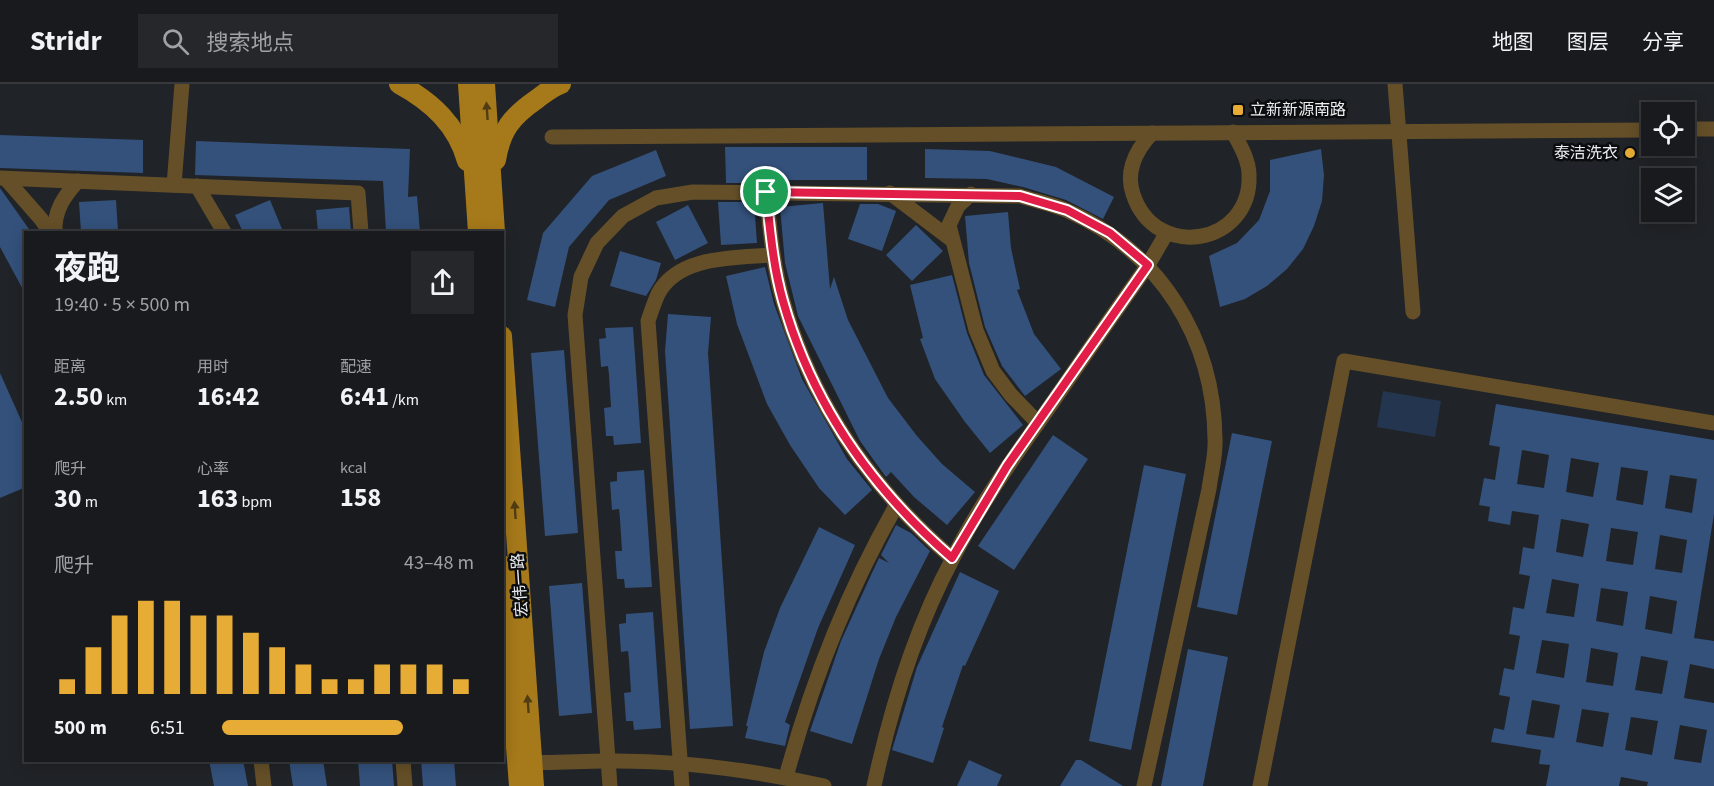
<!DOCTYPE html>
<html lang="zh">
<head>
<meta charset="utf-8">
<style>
	body { margin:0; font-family:"Source Sans 3","Noto Sans SC",sans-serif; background:#25272a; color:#f1f3f6; height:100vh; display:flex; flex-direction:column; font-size:22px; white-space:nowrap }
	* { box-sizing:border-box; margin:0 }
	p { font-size:20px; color:#9fa1a4 }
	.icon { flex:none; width:33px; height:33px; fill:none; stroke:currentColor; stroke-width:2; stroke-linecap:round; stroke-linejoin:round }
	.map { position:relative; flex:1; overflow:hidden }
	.details { position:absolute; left:24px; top:147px; width:480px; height:531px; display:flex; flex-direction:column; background:#181a1d; border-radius:0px; box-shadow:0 3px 15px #0003,0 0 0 2px #36383b }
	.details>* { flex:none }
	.tools { position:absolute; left:1641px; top:18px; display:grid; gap:12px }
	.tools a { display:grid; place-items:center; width:54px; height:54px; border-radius:0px; background:#181a1d; box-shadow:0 3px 15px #0003,0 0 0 2px #36383b; font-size:30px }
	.pin { position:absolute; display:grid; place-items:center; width:51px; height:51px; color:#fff; margin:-26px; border:3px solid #fff; border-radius:50%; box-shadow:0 2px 6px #0007 }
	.round { display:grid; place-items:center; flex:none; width:63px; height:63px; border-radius:0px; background:#25272a }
	.overview { display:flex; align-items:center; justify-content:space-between; height:102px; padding:0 30px }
	h1 { font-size:33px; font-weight:700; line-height:45px }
	.metrics { display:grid; grid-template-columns:repeat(3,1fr); gap:9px; height:102px; padding:6px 30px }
	.metrics div { display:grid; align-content:center }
	.metrics b { font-size:26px; font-weight:700 }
	.metrics small { font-size:16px; font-weight:400 }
	.metrics p { font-size:16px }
	.chart { height:168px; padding:12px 30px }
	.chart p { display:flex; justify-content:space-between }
	.chart svg { width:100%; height:108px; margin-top:6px; stroke:#e6ac36; stroke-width:6 }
	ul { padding:0 30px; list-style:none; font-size:20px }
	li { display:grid; grid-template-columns:96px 72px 1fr; align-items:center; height:45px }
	li i { height:15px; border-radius:8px; background:#e6ac36 }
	header { display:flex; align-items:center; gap:36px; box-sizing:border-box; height:84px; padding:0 30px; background:#181a1d; border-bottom:2px solid #36383b }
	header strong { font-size:28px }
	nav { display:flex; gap:33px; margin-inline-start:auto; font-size:21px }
	.search { width:420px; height:54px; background:#25272a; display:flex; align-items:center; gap:15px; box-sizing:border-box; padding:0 21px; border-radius:0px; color:#9fa1a4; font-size:22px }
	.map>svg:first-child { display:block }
	.green { fill:#24364f }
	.building { fill:#33517b; fill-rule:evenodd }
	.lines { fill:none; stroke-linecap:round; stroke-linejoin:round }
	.minor { stroke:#644f28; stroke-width:15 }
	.major { stroke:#a6791a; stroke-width:20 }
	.oneway { fill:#513d13 }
	.route-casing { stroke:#fff; stroke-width:12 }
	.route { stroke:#e11d48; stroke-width:8 }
	.poi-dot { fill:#e6ac36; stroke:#0b0c0e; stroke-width:2 }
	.labels { text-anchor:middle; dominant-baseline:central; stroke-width:5; stroke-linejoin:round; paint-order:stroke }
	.poi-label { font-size:16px; fill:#ebedf0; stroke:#0b0c0e; text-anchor:start }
	.street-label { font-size:16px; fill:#ebedf0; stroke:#0b0c0e }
</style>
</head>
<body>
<header>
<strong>Stridr</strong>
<div class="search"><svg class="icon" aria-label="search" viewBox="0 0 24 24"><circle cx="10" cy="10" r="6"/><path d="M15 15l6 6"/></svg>搜索地点</div>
<nav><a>地图</a><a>图层</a><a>分享</a></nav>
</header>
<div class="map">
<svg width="1714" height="702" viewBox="0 0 1714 702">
	<rect width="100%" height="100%" fill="#202327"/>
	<polygon class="green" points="1383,307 1441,317 1435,353 1377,343"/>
	<g class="building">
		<polygon points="0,51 143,56 143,89 0,84"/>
		<polygon points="196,57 410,65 408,113 417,112 420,148 386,148 383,97 195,91"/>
		<polygon points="725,63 867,63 867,96 752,96 752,99 726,99"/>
		<polygon points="925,65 990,67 1056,83 1114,113 1103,135 1066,116 1023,103 987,95 925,94"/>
		<polygon points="1321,65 1324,91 1322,117 1314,142 1303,165 1287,185 1267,202 1245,215 1220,223 1209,172 1237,159 1259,136 1270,107 1270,76"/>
		<polygon points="656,66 666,92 609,116 569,163 555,223 527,216 543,149 592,92"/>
		<polygon points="0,104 31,148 26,148 26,211 0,163"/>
		<polygon points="116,116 118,147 81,148 79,118"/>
		<polygon points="270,116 282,145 274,148 243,148 235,131"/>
		<polygon points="718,118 754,118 757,159 721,161"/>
		<polygon points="823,119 830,205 834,193 848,236 888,314 917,352 942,380 975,408 947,441 914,413 891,388 886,393 860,357 798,232 785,179 780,123"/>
		<polygon points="860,120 878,120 896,127 882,167 848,155"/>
		<polygon points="688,121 708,159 675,176 656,138"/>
		<polygon points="349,123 351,148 318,148 316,126"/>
		<polygon points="1008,128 1011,164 1020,205 1017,206 1034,250 1061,285 1025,312 1002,282 985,243 969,179 965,132"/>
		<polygon points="916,141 943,167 912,197 886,171"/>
		<polygon points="620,167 661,179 656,196 646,212 610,202"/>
		<polygon points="765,183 774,220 802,295 847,375 872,406 845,431 819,404 790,361 767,320 737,240 726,192"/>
		<polygon points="952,191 967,249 984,291 1023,341 990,369 965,338 935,295 920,255 923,254 910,201"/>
		<polygon points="668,230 711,233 708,269 733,642 690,645 665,267"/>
		<polygon points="633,243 641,359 614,361 613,352 606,352 604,324 611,323 609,291 608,282 601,283 599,255 606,254 605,244"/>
		<polygon points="564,266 578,449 545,452 531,269"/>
		<polygon points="0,289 26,347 26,403 0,414"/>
		<path d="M1496,320L1714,356V430L1694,554L1714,557V585L1690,580L1684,614L1714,619V702H1647L1648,698L1621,693L1619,702H1546L1550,681L1539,680L1541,666L1491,658L1494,644L1504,646L1510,613L1499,611L1504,584L1514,586L1520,552L1509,550L1513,523L1524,525L1530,492L1519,490L1523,463L1534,465L1539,431L1512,427L1510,441L1488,437L1490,423L1479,421L1484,394L1495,396L1500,363L1489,361ZM1522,366L1549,371L1544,404L1517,400ZM1571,374L1599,379L1593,413L1566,408ZM1621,383L1648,387L1643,421L1616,416ZM1670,391L1697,395L1692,429L1665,424ZM1561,435L1589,440L1583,473L1556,468ZM1611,444L1638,448L1633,481L1606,477ZM1660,451L1687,456L1682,489L1655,485ZM1552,495L1579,500L1574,533L1546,529ZM1601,504L1628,508L1623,542L1596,537ZM1650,512L1677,517L1672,550L1645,545ZM1542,556L1569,560L1564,594L1536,589ZM1591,564L1618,569L1613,602L1586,598ZM1641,572L1668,577L1662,610L1635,606ZM1532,616L1560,621L1554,654L1526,650ZM1582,625L1609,629L1603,663L1576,658ZM1631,633L1658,637L1652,671L1625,666ZM1680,641L1707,646L1701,679L1674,675Z"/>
		<polygon points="1232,349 1272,357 1237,531 1197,523"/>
		<polygon points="1053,351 1088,375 1014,486 978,462"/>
		<polygon points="1144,381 1186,390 1131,666 1089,657"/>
		<polygon points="644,386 652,503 625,504 624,495 617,495 615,467 622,467 620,435 619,425 612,426 610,398 617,397 617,388"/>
		<polygon points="896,441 911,449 930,467 896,533 879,575 852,660 810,647 841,557 871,491 879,474 889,479 881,471"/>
		<polygon points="819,443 855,461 818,544 785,638 790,641 785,662 745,654 748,642 746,642 764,568 780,524"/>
		<polygon points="960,488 999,507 965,582 963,581 942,643 944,644 933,679 892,666 917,583"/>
		<polygon points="582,499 592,629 559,632 549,502"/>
		<polygon points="653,528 661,644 634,646 633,637 626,637 624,609 631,608 629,576 628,567 621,568 619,540 626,539 626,530"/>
		<polygon points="1188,565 1228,573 1203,702 1161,702"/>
		<polygon points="209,676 243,676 248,702 214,702"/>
		<polygon points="289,676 323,676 327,702 293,702"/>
		<polygon points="358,676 392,676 394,702 360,702"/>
		<polygon points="421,676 454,676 456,702 423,702"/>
		<polygon points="969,676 1002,691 997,702 957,702"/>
		<polygon points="1076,676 1081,676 1123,702 1060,702"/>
	</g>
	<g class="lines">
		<g class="minor">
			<polyline points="1395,0 1413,228"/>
			<polyline points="1684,45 1714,45"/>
			<path d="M1152,49C1136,66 1125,86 1133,110C1155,178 1252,161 1249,91C1249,76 1240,61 1233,48"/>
			<polyline points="552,53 1652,46"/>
			<polyline points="0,94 358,109 361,148"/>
			<polyline points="6,95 41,135 50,148"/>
			<polyline points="174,101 182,0"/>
			<polyline points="197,102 224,148"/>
			<path d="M766,108C770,145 773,182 783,217C812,320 872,405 952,474"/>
			<polyline points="890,109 952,156"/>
			<polyline points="971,110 958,122 949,141 976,246 993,287 1011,311 1038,339"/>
			<path d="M55,148C54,127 64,112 78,97"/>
			<polyline points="261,676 264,702"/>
			<polyline points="403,676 405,702"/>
			<path d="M523,678C551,680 578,677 606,677C679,676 753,686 824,702"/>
			<path d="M786,693C812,597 847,508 896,422"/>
			<path d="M610,702L575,231L581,193L597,159L623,132L656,114L693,108L1020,112C1035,117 1053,120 1068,127C1160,168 1214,254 1215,355C1216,371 1211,389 1209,405L1144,702"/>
			<path d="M682,702L648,237C651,228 654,219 658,210C678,171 736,174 773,171"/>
			<path d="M874,702C891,623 915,545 953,474C978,424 1009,380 1041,335C1076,284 1112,232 1148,181L1166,150"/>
			<polyline points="1260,702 1344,277 1714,339"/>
		</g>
		<g class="major">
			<path d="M399,0C432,18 457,41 467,77"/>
			<polyline points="468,0 478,148"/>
			<polyline points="485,0 495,148"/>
			<path d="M496,76C501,46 511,33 537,15C545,9 552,3 561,0"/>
			<polyline points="502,252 534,702"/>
			<polyline points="502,481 519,702"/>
		</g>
	</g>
	<defs><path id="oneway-solid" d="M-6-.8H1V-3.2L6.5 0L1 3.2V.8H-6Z" transform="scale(1.5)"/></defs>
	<g class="oneway">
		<use href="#oneway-solid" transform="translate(487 27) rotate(-94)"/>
		<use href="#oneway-solid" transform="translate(515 426) rotate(-94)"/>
		<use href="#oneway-solid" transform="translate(528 620) rotate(-94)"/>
	</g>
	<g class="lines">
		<defs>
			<path id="route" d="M766,108L1020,112L1067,126L1110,149L1148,181L1007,382L952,474C872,405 812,320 783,217C773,182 770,145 766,108Z"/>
		</defs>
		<use href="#route" class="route-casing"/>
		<use href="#route" class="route"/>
	</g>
	<g class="poi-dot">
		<rect x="1232" y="20" width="12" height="12" rx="3"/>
		<circle cx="1630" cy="69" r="6"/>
	</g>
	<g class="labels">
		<g class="poi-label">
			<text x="1250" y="26">立新新源南路</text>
			<text x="1618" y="69" text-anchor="end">泰洁洗衣</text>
		</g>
		<g class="street-label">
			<text transform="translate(520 501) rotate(-94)">宏伟一路</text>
		</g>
	</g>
</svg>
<div class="tools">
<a><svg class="icon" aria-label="locate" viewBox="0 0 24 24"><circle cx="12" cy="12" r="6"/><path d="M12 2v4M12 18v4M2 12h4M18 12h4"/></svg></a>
<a><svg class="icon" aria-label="layers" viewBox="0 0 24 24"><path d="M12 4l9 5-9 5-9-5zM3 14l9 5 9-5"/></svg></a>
</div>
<div class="pin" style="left:766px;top:108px;background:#1e9e55"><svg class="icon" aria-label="arrive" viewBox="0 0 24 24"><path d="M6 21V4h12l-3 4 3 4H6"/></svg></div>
<section class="details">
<div class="overview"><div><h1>夜跑</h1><p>19:40 · 5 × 500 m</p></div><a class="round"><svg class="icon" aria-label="share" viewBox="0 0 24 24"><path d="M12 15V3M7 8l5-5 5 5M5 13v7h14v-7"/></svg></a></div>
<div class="metrics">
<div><p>距离</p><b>2.50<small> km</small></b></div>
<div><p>用时</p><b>16:42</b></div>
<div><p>配速</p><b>6:41<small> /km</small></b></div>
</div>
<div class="metrics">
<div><p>爬升</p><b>30<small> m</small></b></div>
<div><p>心率</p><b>163<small> bpm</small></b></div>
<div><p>kcal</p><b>158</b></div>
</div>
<div class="chart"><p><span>爬升</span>43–48 m</p>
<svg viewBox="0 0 160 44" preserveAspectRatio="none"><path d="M5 44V38M15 44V25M25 44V12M35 44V6M45 44V6M55 44V12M65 44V12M75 44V19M85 44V25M95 44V32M105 44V38M115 44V38M125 44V32M135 44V32M145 44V32M155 44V38"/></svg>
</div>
<ul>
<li><b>500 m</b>6:51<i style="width:72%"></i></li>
</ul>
</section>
</div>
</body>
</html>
